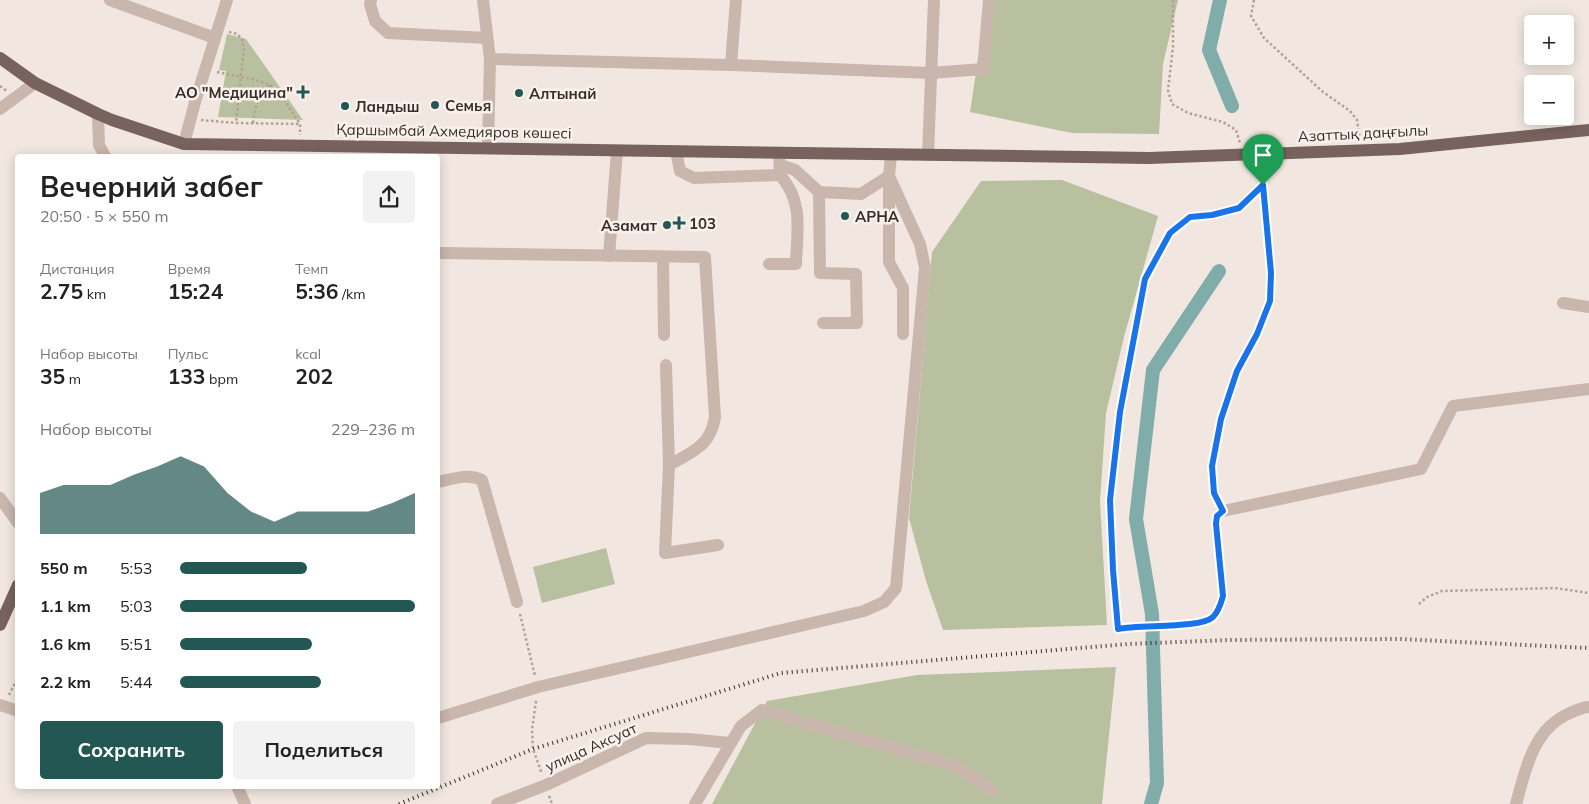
<!DOCTYPE html>
<html lang="ru">
<head>
<meta charset="utf-8">
<style>
	body { margin:0; font-family:Mulish,sans-serif; background:#f2f2f2; color:#222; height:100vh; display:flex; flex-direction:column; font-size:19px; white-space:nowrap }
	* { box-sizing:border-box; margin:0 }
	p { font-size:16px; color:#767676 }
	.icon { flex:none; width:28px; height:28px; fill:none; stroke:currentColor; stroke-width:2; stroke-linecap:round; stroke-linejoin:round }
	.map { position:relative; flex:1; overflow:hidden }
	.sheet { position:absolute; left:15px; top:154px; width:425px; height:635px; display:flex; flex-direction:column; background:#fff; border-radius:5px; box-shadow:0 2px 12px #0003 }
	.sheet>* { flex:none }
	.tools { position:absolute; left:1524px; top:15px; display:grid; gap:10px }
	.tools a { display:grid; place-items:center; width:50px; height:50px; border-radius:5px; background:#fff; box-shadow:0 2px 12px #0003; font-size:25px }
	.pin { position:absolute; display:grid; place-items:center; width:42px; height:42px; color:#fff; margin:-51px -21px; border-radius:50% 50% 50% 0; rotate:-45deg; box-shadow:0 0 5px #0007 }
	.pin .icon { rotate:45deg }
	.round { display:grid; place-items:center; flex:none; width:52px; height:52px; border-radius:5px; background:#f2f2f2 }
	.summary { display:flex; align-items:center; justify-content:space-between; height:85px; padding:0 25px }
	h1 { font-size:28px; font-weight:700; line-height:38px }
	.figures { display:grid; grid-template-columns:repeat(3,1fr); gap:8px; height:85px; padding:5px 25px }
	.figures div { display:grid; align-content:center }
	.figures b { font-size:21px; font-weight:700 }
	.figures small { font-size:14px; font-weight:400 }
	.figures p { font-size:14px }
	.chart { height:140px; padding:10px 25px }
	.chart p { display:flex; justify-content:space-between }
	.chart svg { width:100%; height:90px; margin-top:5px; fill:#225754; opacity:.7 }
	.cta { display:flex; gap:10px; margin-top:auto; padding:10px 25px }
	.cta a { flex:1; height:58px; border-radius:5px; background:#225754; color:#fff; font-size:20px; font-weight:700; line-height:58px; text-align:center }
	.cta a+a { background:#f2f2f2; color:#222 }
	ul { padding:0 25px; list-style:none; font-size:16px }
	li { display:grid; grid-template-columns:80px 60px 1fr; align-items:center; height:38px }
	li i { height:12px; border-radius:6px; background:#225754 }
	.map>svg:first-child { display:block }
	.green { fill:#b9c0a0 }
	.lines { fill:none; stroke-linecap:round; stroke-linejoin:round }
	.canal { stroke:#80ada9; stroke-width:14 }
	.path { stroke:#b5a096; stroke-width:2.5; stroke-dasharray:2.5 2.5; stroke-linecap:butt }
	.minor { stroke:#c9b6ac; stroke-width:12 }
	.major { stroke:#78625d; stroke-width:12 }
	.rail { stroke:#382d2a; stroke-width:4; stroke-dasharray:1 4; stroke-linecap:butt }
	.route-casing { stroke:#fff; stroke-width:10 }
	.route { stroke:#1a73e8; stroke-width:6 }
	.poi-dot { fill:#225754; stroke:#f9f1ec; stroke-width:2 }
	.labels { text-anchor:middle; dominant-baseline:central; stroke-width:5; stroke-linejoin:round; paint-order:stroke }
	.poi-label { font-size:15px; font-weight:bold; fill:#382d2a; stroke:#f9f1ec; text-anchor:start }
	.street-label { font-size:15px; fill:#382d2a; stroke:#f9f1ec }
</style>
</head>
<body>
<div class="map">
<svg width="1589" height="804" viewBox="0 0 1589 804">
	<rect width="100%" height="100%" fill="#f1e7e0"/>
	<g class="green">
		<polygon points="987,0 1178,0 1163,64 1159,134 1072,133 970,112"/>
		<polygon points="227,34 246,39 303,120 218,117 226,71 219,70"/>
		<polygon points="1062,180 1158,216 1124,337 1106,413 1100,501 1107,625 943,630 926,581 909,518 932,252 981,181"/>
		<polygon points="606,548 615,584 542,603 533,567"/>
		<polygon points="1116,667 1102,804 712,804 767,701 917,675"/>
	</g>
	<g class="lines">
		<g class="canal">
			<polyline points="1220,0 1209,50 1232,106"/>
			<polyline points="1151,804 1157,783 1152,614 1136,519 1153,370 1219,271"/>
		</g>
		<g class="path">
			<polyline points="1173,0 1173,47 1168,90 1172,104 1188,113 1223,122 1236,130 1240,143"/>
			<polyline points="1254,0 1251,16 1264,38 1323,92 1350,111 1357,120 1360,139"/>
			<polyline points="229,32 237,34 242,39 244,48 236,123"/>
			<polyline points="217,72 256,80 270,85 277,89 300,124 300,135"/>
			<polyline points="0,86 7,91"/>
			<polyline points="201,120 236,123 300,124"/>
			<path d="M253,123C255,107 258,96 270,85"/>
			<polyline points="1218,501 1215,493 1212,466 1221,419 1237,371 1257,334 1270,301 1271,273 1263,185"/>
			<path d="M1216,520L1223,596C1221,603 1219,611 1213,617C1200,629 1139,624 1117,629L1113,570L1111,500L1120,412L1145,279L1170,233L1190,217L1212,215L1239,208L1263,185L1265,165"/>
			<polyline points="1419,604 1427,597 1442,591 1555,588 1589,593"/>
			<polyline points="520,614 535,676"/>
			<polyline points="9,695 18,677"/>
			<polyline points="536,701 532,730 533,749 542,774"/>
			<polyline points="549,796 552,804"/>
		</g>
		<g class="minor">
			<polyline points="110,0 215,38"/>
			<polyline points="371,0 370,4 375,21 388,33 487,38"/>
			<polyline points="483,0 490,59 488,148"/>
			<polyline points="490,59 731,65 930,73 983,69 989,0"/>
			<polyline points="731,65 736,0"/>
			<polyline points="0,109 35,83"/>
			<polyline points="98,114 99,145 105,156"/>
			<polyline points="184,144 195,102 227,0"/>
			<polyline points="676,151 680,171 694,178 780,175 779,153"/>
			<polyline points="928,155 934,0"/>
			<polyline points="780,165 795,170 819,192 861,194 889,176"/>
			<polyline points="889,181 889,262 903,288 903,334"/>
			<polyline points="819,192 820,273 856,274 857,323 823,323"/>
			<path d="M438,253L705,257L715,417C714,422 713,428 710,433C704,448 683,457 669,465L665,553L718,545"/>
			<polyline points="609,256 617,151"/>
			<polyline points="663,257 664,335"/>
			<path d="M769,264H796C797,231 804,202 780,175"/>
			<polyline points="1563,303 1589,307"/>
			<polyline points="666,365 669,465"/>
			<path d="M438,482C452,479 468,473 482,480L517,602"/>
			<polyline points="0,498 18,523"/>
			<polyline points="1223,511 1421,469 1453,406 1589,389"/>
			<polyline points="0,705 18,711"/>
			<polyline points="438,718 538,687 864,611 884,602 896,588 925,268 920,244 889,176 891,155"/>
			<polyline points="237,786 245,804"/>
			<polyline points="497,804 546,785 646,738 689,739 730,743"/>
			<polyline points="695,804 741,726 762,710 956,766 992,790"/>
			<path d="M1516,804C1526,768 1533,729 1570,713C1577,710 1582,707 1589,707"/>
		</g>
		<g class="major">
			<polyline points="0,58 35,83 98,114 112,120 184,144 1149,158 1400,149 1589,130"/>
			<polyline points="0,625 18,585"/>
		</g>
		<polyline class="rail" points="399,804 533,749 781,673 1128,644 1229,640 1399,639 1589,648"/>
	</g>
	<g class="lines">
		<defs>
			<path id="route" d="M1263,185L1271,273L1270,301L1257,334L1237,371L1221,419L1212,466L1214,493L1223,511L1217,516L1216,524L1223,596C1221,603 1219,611 1213,617C1200,629 1139,624 1118,629L1113,570L1110,500L1120,412L1145,279L1170,233L1190,217L1212,215L1239,208Z"/>
		</defs>
		<use href="#route" class="route-casing"/>
		<use href="#route" class="route"/>
	</g>
	<g class="poi-dot">
		<path d="M300.5 84.5h5v5h5v5h-5v5h-5v-5h-5v-5h5z"/>
		<circle cx="519" cy="93" r="5"/>
		<circle cx="435" cy="105" r="5"/>
		<circle cx="345" cy="106" r="5"/>
		<circle cx="845" cy="216" r="5"/>
		<path d="M676.5 215.5h5v5h5v5h-5v5h-5v-5h-5v-5h5z"/>
		<circle cx="667" cy="225" r="5"/>
	</g>
	<g class="labels">
		<g class="poi-label">
			<text x="293" y="92" text-anchor="end">АО "Медицина"</text>
			<text x="529" y="93">Алтынай</text>
			<text x="445" y="105">Семья</text>
			<text x="355" y="106">Ландыш</text>
			<text x="855" y="216">АРНА</text>
			<text x="689" y="223">103</text>
			<text x="657" y="225" text-anchor="end">Азамат</text>
		</g>
		<g class="street-label">
			<text transform="translate(454 131) rotate(1)">Қаршымбай Ахмедияров көшесі</text>
			<text transform="translate(1363 133) rotate(-3)">Азаттық даңғылы</text>
			<text transform="translate(591 747) rotate(-24)">улица Аксуат</text>
		</g>
	</g>
</svg>
<div class="tools">
<a>+</a>
<a>−</a>
</div>
<div class="pin" style="left:1263px;top:185px;background:#1e9e55"><svg class="icon" aria-label="arrive" viewBox="0 0 24 24"><path d="M6 21V4h12l-3 4 3 4H6"/></svg></div>
<section class="sheet">
<div class="summary"><div><h1>Вечерний забег</h1><p>20:50 · 5 × 550 m</p></div><a class="round"><svg class="icon" aria-label="share" viewBox="0 0 24 24"><path d="M12 15V3M7 8l5-5 5 5M5 13v7h14v-7"/></svg></a></div>
<div class="figures">
<div><p>Дистанция</p><b>2.75<small> km</small></b></div>
<div><p>Время</p><b>15:24</b></div>
<div><p>Темп</p><b>5:36<small> /km</small></b></div>
</div>
<div class="figures">
<div><p>Набор высоты</p><b>35<small> m</small></b></div>
<div><p>Пульс</p><b>133<small> bpm</small></b></div>
<div><p>kcal</p><b>202</b></div>
</div>
<div class="chart"><p><span>Набор высоты</span>229–236 m</p>
<svg viewBox="0 0 160 44" preserveAspectRatio="none"><path d="M0 44V24L10 20L20 20L30 20L40 15L50 11L60 6L70 11L80 24L90 33L100 38L110 33L120 33L130 33L140 33L150 29L160 24V44z"/></svg>
</div>
<ul>
<li><b>550 m</b>5:53<i style="width:54%"></i></li>
<li><b>1.1 km</b>5:03<i style="width:100%"></i></li>
<li><b>1.6 km</b>5:51<i style="width:56%"></i></li>
<li><b>2.2 km</b>5:44<i style="width:60%"></i></li>
</ul>
<div class="cta"><a>Сохранить</a><a>Поделиться</a></div>
</section>
</div>
</body>
</html>
